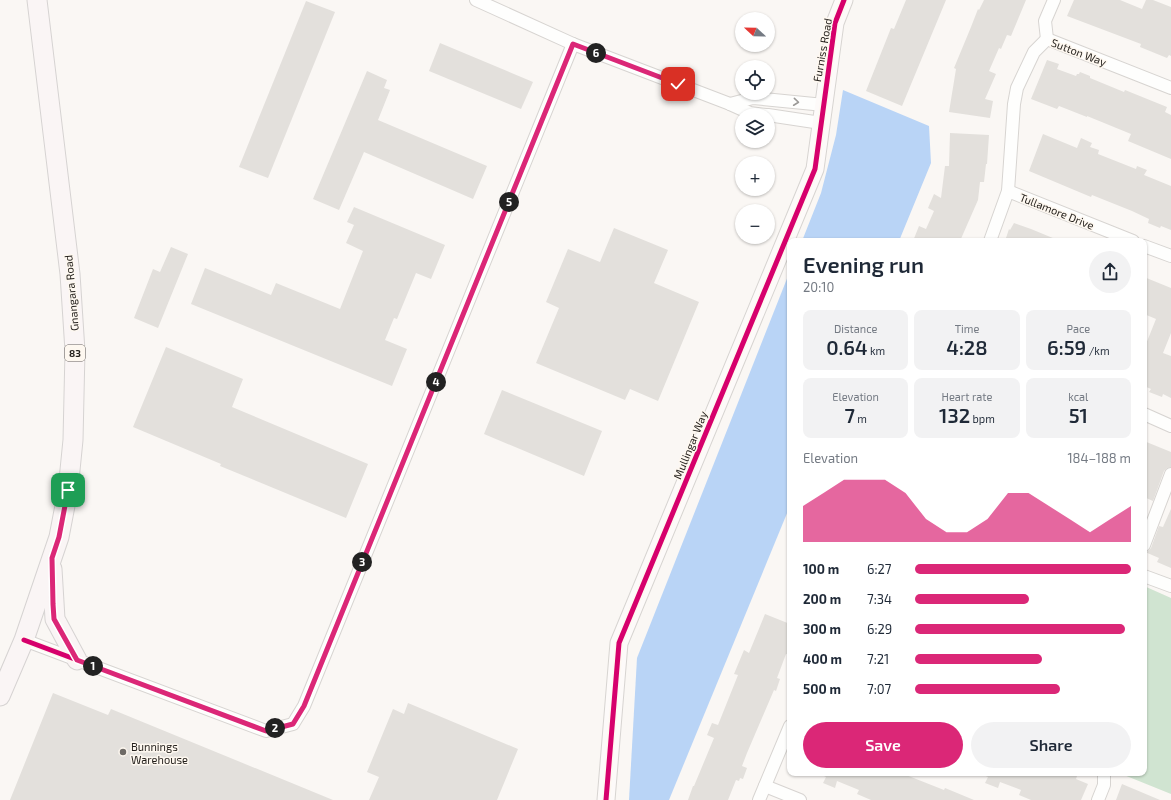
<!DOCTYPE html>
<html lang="en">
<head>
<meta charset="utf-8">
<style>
	body { margin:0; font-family:"Exo 2",sans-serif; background:#f2f2f3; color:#1f2937; height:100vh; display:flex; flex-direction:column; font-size:15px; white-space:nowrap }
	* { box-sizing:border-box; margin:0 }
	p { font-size:13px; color:#747a83 }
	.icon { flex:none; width:22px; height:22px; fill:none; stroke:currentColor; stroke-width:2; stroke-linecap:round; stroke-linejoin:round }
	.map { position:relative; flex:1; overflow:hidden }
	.details { position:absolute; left:787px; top:238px; width:360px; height:538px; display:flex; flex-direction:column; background:#fff; border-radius:8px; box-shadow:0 1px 3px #0004 }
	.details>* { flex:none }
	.needle { width:26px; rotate:292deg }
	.tools { position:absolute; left:735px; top:12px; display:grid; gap:8px }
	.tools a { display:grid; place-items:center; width:40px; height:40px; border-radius:50%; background:#fff; box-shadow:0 1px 3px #0004; font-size:20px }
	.pin { position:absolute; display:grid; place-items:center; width:34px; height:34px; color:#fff; margin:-17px; border-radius:8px; box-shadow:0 2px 6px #0006 }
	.km { position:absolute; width:20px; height:20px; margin:-10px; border-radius:50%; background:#222; color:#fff; font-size:11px; line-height:20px; text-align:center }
	.round { display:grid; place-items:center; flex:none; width:42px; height:42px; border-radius:21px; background:#f2f2f3 }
	.summary { display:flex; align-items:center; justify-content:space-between; height:68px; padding:0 16px }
	h1 { font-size:22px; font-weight:600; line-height:30px }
	.figures { display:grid; grid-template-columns:repeat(3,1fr); gap:6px; height:68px; padding:4px 16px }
	.figures div { display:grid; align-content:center; border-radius:8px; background:#f2f2f3; text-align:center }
	.figures b { font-size:20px; font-weight:600 }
	.figures small { font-size:11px; font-weight:400 }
	.figures p { font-size:11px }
	.chart { height:112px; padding:8px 16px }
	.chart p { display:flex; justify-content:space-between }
	.chart svg { width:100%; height:72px; margin-top:4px; fill:#db2777; opacity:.7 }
	.cta { display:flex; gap:8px; margin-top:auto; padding:8px 16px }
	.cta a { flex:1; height:46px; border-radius:24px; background:#db2777; color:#fff; font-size:16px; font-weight:600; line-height:46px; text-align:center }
	.cta a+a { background:#f2f2f3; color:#1f2937 }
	ul { padding:0 16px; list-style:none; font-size:13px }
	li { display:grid; grid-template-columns:64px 48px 1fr; align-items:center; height:30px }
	li i { height:10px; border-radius:5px; background:#db2777 }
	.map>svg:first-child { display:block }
	.green { fill:#d0e4d1 }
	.water { fill:#b9d4f6 }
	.building { fill:#e3e0dc }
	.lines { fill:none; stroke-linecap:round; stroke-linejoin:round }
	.street-casing { stroke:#d7d4d1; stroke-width:14 }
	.secondary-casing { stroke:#d7d4d1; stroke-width:19 }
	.primary-casing { stroke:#d6d3d2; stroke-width:21 }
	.street { stroke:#fefefd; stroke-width:12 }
	.secondary { stroke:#fdfaf9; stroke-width:17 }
	.primary { stroke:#faf5f5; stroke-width:19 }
	.cycleway-casing { stroke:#fef8f0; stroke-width:8 }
	.cycleway { stroke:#d6006c; stroke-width:5 }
	.oneway { stroke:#9b9997 }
	.route-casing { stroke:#fff; stroke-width:8 }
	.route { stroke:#db2777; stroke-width:5 }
	.poi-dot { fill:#6e6a66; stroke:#fef8f0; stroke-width:1.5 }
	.labels { text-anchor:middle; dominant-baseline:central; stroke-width:3; stroke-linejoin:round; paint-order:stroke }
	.shield { fill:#fef8f0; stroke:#645f5a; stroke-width:1 }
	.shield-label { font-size:10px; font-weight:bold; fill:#221e1a }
	.street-label { font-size:11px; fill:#221e1a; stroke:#fef8f0 }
	.poi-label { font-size:11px; fill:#221e1a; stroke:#fef8f0; text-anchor:start }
</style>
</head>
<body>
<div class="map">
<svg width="1171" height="800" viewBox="0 0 1171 800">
	<rect width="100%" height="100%" fill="#faf7f4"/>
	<polygon class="green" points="1144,586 1171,598 1171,794 1119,773 1144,773"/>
	<g class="water">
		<polygon points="843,90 929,126 931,163 899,241 802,241 821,193 836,135"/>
		<polygon points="790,271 790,506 669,800 629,800 637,658"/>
	</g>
	<g class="building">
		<polygon points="906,0 946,0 902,106 866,91 891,28 894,29"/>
		<polygon points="984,0 1026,0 1011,36 1007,35 1001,49 999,48 989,71 996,74 985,99 993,101 990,118 949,112 956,69 954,68 971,27 978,9 979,10"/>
		<polygon points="1074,0 1120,0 1142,9 1146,0 1153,0 1171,7 1171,56 1169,55 1167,58 1140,47 1141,44 1067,16"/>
		<polygon points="306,1 335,12 268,178 239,167"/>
		<polygon points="440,43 533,82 521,109 429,71"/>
		<polygon points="1047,60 1059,64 1057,69 1076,76 1077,74 1079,74 1080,72 1090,76 1090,78 1124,92 1125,90 1167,107 1165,112 1171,115 1171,159 1128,141 1131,134 1087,116 1087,117 1059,106 1057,109 1031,99"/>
		<polygon points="367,71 387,80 384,88 390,90 378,120 487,166 473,199 364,152 339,210 313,199"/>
		<polygon points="950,133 989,135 987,164 986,164 984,182 980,182 978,200 960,241 913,241 919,226 926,229 934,211 928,208 934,194 941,198 945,166 949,166"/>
		<polygon points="1043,134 1077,148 1081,138 1092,143 1090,147 1099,150 1098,154 1136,169 1137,166 1147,170 1144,175 1171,186 1171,230 1161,226 1160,228 1148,223 1149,219 1132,211 1092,195 1091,197 1029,171"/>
		<polygon points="354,207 445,245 431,279 416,273 397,319 394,318 385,340 407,349 392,386 191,304 205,268 271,295 276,283 340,309 363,251 346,243 354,225 347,222"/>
		<polygon points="1014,223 1031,229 1060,241 1005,241 1009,229 1010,230"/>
		<polygon points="614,228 668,250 654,283 699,302 658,401 630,389 625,400 536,363 559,308 546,302 568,249 600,262"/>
		<polygon points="171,247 188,254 158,328 134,318 153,269 160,272"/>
		<polygon points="1144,277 1171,288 1171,333 1163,353 1171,356 1171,398 1163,394 1162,397 1149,392 1151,389 1144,386 1144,343 1146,344 1156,319 1144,314"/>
		<polygon points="166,347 243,379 232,407 368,464 346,518 220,466 221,464 133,427"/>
		<polygon points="502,390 602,431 584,476 484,434"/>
		<polygon points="1144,441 1171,452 1171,467 1167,468 1164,471 1153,501 1144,497"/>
		<polygon points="1171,509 1171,568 1157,562 1159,558 1145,552 1148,551 1151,548 1159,526 1163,527"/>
		<polygon points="765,614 790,624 790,655 786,654 777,678 780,679 776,691 774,690 747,753 742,766 747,768 743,779 740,778 739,781 736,780 728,800 688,800 693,786 694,786 714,738 707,735 712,723 718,725 738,675 734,674 744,650 749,653"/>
		<polygon points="53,693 108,715 111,709 333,800 10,800"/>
		<polygon points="408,703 518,749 497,800 369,800 379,777 367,772 393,709 404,714"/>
		<polygon points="818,773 901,773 944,790 945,788 974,800 871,800 857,794 859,790 837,781 835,788 823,783 826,777"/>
		<polygon points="979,773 1078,773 1076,779 1088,784 1081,800 1031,800 1019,795 1021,790 1000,782 998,788 985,783 988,777"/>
		<polygon points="1122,784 1160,800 1116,800"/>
	</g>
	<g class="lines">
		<defs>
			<g id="street">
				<polyline points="476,0 573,44 730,104 750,113 766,115"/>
				<polyline points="1047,39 1045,21 1054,0"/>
				<polyline points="730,104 753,98 824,105"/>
				<polyline points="768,115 821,123"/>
				<polyline points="1008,191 1014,104 1017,88 1034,52 1047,39 1171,88"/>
				<polyline points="990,241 1008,191 1133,241"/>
				<polyline points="1144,246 1171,256"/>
				<polyline points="1144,414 1171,426"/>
				<polyline points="1144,545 1171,474"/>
				<polyline points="1144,576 1171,586"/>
				<polyline points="24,640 266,731 293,724 304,706 573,44"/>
				<polyline points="765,786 800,800"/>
				<polyline points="759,800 790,726"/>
				<polyline points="1098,800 1104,785 1104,773"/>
			</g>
			<polyline id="secondary" points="606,800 619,643 815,169 835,23 844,0"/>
			<g id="primary">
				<polyline points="52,569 55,619 77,660"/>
				<polyline points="0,696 24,640 59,537 68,490 73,440 75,351 70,274 37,0"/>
			</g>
		</defs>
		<use href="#street" class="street-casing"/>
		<use href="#secondary" class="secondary-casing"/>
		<use href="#primary" class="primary-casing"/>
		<use href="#street" class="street"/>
		<use href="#secondary" class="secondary"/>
		<use href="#primary" class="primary"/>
		<defs>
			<g id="cycleway">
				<polyline points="24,640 266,731 293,724 304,706 573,44"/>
				<polyline points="606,800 619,643 815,169 835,23 844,0"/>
			</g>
		</defs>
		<use href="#cycleway" class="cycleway-casing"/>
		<use href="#cycleway" class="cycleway"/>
	</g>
	<defs><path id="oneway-chevron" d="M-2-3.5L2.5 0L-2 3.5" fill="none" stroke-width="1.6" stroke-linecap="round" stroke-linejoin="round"/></defs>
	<use class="oneway" href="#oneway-chevron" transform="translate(796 102) rotate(6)"/>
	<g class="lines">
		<defs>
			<polyline id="route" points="68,490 59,537 52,558 53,604 54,619 77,660 266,731 293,724 304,706 573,44 678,84"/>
		</defs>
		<use href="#route" class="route-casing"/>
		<use href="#route" class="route"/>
	</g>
	<circle class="poi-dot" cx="123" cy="752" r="4"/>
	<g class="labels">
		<rect class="shield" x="65" y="345" width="20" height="16" rx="3"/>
		<g class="shield-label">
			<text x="75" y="353">83</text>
		</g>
		<g class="street-label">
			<text transform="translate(822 50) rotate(-80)">Furniss Road</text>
			<text transform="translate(1079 52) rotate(21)">Sutton Way</text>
			<text transform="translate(1057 211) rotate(22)">Tullamore Drive</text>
			<text transform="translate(71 293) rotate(-95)">Gnangara Road</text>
			<text transform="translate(690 445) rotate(-68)">Mullingar Way</text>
		</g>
		<g class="poi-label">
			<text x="131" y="746">Bunnings<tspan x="131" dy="13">Warehouse</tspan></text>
		</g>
	</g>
</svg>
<div class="tools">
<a><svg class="needle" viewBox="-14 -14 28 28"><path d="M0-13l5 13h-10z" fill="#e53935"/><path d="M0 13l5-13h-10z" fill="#747a83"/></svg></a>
<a><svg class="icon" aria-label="locate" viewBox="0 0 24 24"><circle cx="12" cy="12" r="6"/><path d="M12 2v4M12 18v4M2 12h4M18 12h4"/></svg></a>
<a><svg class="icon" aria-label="layers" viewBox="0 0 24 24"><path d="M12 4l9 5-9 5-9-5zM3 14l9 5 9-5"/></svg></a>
<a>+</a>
<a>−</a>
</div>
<div class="pin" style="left:68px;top:490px;background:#1e9e55"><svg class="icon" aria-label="arrive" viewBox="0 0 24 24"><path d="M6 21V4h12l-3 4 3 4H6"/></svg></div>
<div class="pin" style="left:678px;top:84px;background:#d93025"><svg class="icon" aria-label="check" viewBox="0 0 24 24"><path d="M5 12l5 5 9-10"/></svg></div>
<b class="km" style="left:93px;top:666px">1</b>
<b class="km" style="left:275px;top:728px">2</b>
<b class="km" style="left:362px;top:562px">3</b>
<b class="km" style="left:436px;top:382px">4</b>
<b class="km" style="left:509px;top:202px">5</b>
<b class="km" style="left:596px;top:53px">6</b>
<section class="details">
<div class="summary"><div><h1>Evening run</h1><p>20:10</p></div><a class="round"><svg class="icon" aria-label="share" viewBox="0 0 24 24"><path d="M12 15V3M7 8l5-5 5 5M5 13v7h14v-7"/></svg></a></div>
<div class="figures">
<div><p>Distance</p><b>0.64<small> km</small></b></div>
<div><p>Time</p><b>4:28</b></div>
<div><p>Pace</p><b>6:59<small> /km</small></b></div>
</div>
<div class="figures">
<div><p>Elevation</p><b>7<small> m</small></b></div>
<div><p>Heart rate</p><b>132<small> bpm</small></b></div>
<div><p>kcal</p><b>51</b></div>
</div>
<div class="chart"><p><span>Elevation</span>184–188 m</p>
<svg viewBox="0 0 160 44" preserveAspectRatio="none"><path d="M0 44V22L10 14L20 6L30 6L40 6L50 14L60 30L70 38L80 38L90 30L100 14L110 14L120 22L130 30L140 38L150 30L160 22V44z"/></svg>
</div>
<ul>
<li><b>100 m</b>6:27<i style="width:100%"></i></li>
<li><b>200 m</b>7:34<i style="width:53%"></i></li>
<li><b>300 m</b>6:29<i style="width:97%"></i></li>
<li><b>400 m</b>7:21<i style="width:59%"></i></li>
<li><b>500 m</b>7:07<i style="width:67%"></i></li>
</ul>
<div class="cta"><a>Save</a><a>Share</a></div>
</section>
</div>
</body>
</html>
